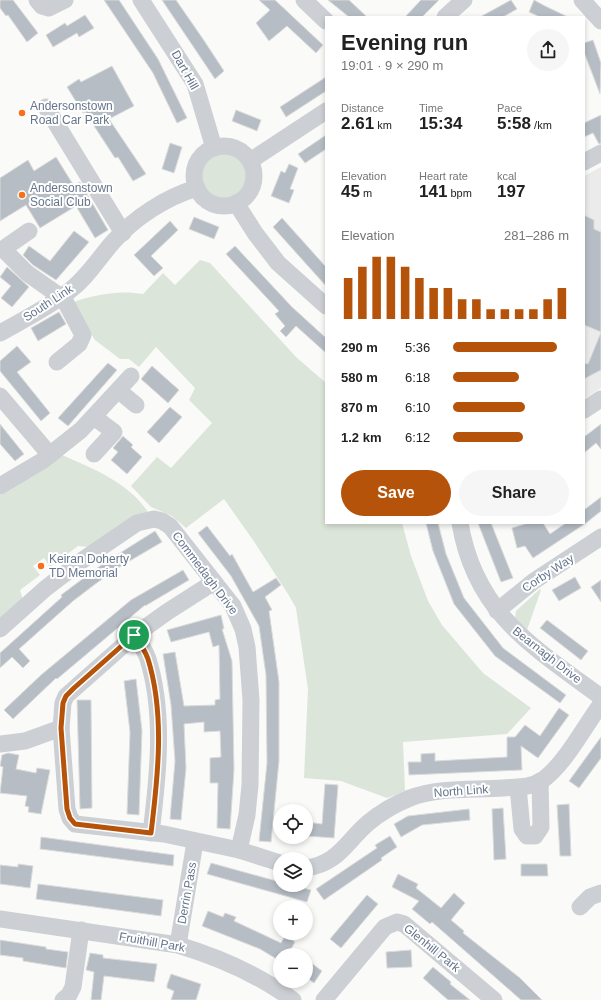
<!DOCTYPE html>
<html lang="en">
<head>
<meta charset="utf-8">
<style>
	body { margin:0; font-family:Helvetica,sans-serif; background:#f6f6f6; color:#222; height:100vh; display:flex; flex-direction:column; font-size:15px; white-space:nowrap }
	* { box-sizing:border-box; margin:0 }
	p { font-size:13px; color:#767676 }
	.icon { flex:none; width:22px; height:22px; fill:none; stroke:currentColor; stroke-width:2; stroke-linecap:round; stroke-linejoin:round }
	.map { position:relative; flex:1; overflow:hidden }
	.side { position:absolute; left:325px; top:16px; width:260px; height:508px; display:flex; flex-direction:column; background:#fff; border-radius:0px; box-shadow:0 2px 6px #0003 }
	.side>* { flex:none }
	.buttons { position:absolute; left:273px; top:804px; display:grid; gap:8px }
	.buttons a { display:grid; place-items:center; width:40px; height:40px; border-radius:50%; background:#fff; box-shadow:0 2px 6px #0003; font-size:20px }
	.pin { position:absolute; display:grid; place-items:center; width:34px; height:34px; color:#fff; margin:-17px; border:2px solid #fff; border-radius:50%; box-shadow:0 1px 4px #0007 }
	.round { display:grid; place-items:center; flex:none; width:42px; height:42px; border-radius:21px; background:#f6f6f6 }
	.head { display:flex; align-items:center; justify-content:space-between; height:68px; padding:0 16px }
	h1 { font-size:22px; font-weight:600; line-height:30px }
	.figures { display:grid; grid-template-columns:repeat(3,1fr); gap:6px; height:68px; padding:4px 16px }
	.figures div { display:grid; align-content:center }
	.figures b { font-size:17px; font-weight:600 }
	.figures small { font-size:11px; font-weight:400 }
	.figures p { font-size:11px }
	.chart { height:112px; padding:8px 16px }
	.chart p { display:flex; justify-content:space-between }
	.chart svg { width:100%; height:72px; margin-top:4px; stroke:#b45309; stroke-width:6 }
	.action { display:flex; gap:8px; margin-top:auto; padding:8px 16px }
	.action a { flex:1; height:46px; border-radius:24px; background:#b45309; color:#fff; font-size:16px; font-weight:600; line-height:46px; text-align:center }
	.action a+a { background:#f6f6f6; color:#222 }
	ul { padding:0 16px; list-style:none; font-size:13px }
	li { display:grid; grid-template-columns:64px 48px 1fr; align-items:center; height:30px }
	li i { height:10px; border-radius:5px; background:#b45309 }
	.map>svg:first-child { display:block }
	.built { fill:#ebebeb }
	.green { fill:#dce5da }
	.building { fill:#b7bdc5; stroke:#dcdcda }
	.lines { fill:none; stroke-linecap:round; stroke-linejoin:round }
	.minor { stroke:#cccfd3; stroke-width:17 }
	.route-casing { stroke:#fff; stroke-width:8 }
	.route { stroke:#b45309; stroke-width:5 }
	.poi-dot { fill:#f6711c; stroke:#fff; stroke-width:1.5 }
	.labels { text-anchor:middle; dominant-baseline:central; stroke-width:4; stroke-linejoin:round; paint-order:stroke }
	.street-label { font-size:12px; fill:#66758c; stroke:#fff }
	.poi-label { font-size:12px; fill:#66758c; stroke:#fff; text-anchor:start }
</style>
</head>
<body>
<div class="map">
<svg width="601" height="1000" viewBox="0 0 601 1000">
	<rect width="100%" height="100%" fill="#fafaf8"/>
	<polygon class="built" points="601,167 601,388 584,399 584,176"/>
	<g class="green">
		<circle cx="225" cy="176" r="25"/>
		<path d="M200,260L210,263L296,357L326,383V523H402L411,556L428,601L442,625L483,673L531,708L507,734L403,742L405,791L387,798L341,781L304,778L308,689L296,608L288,594L253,540L224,499L186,528L172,516L151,507L131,486L157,457L171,468L212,423L189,400L195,388L156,347L139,367L129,359H120L95,340L73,305L76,301C98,294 120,290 143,294L163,273L175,285Z"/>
		<path d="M62,455C94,469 129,483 148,512L90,547L78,546L50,567L44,558L33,566L40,575L20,590L23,600L0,620V495Z"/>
		<polygon points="540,589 541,590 527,630 515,618 516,611"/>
	</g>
	<g class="building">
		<polygon points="0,0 13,0 38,33 27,42 8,15 6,16 0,8"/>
		<polygon points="104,0 119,0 158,59 187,118 177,123 153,73"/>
		<polygon points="162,0 176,0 203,39 224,71 215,79"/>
		<polygon points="259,0 275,0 323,45 316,53 287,26 269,41 256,23 270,10"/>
		<polygon points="328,0 349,0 367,17 349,17"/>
		<polygon points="421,0 439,0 422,17 405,17"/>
		<polygon points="511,0 517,9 503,17 480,17"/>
		<polygon points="534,0 545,6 568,17 540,17 529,12"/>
		<polygon points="85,15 94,28 79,37 77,33 53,47 46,35 65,23 67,26"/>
		<polygon points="593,40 601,63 600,94 584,52 584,43"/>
		<polygon points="112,66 134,106 109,119 146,174 133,181 118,157 115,158 85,112 83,113 67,87 79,79 81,82"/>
		<polygon points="326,77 326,91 286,117 280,107"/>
		<polygon points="236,110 261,120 257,131 232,121"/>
		<polygon points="601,115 601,143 599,144 593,133 584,137 584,123"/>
		<polygon points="326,135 326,149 305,163 298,154"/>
		<polygon points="170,143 182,147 174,173 162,169"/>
		<polygon points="56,157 74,186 80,182 108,230 95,238 76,206 40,228 26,205 0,221 0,178 28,160 34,171"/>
		<polygon points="289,164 298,168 290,189 294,190 289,203 271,196 281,171 285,173"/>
		<polygon points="584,215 594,220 594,229 601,232 601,370 584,379 584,363 588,364 601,332 584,325"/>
		<polygon points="194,217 219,227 214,239 189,229"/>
		<polygon points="282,218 326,267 326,286 273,227"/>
		<polygon points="170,221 178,230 151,256 163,268 154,276 134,255"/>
		<polygon points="74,231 89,242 56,280 33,265 23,255 29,246 50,261"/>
		<polygon points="235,246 292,307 326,338 326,353 296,326 286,337 280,331 285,326 275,314 279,311 226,254"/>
		<polygon points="7,267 29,287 12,307 1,298 11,286 0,277"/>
		<polygon points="59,312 66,324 38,341 31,328"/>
		<polygon points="17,346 31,362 17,372 50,413 41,421 0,371 0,361"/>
		<polygon points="108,363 117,370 68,426 58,418"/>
		<polygon points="152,366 179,390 168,403 141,379"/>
		<polygon points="170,407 182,417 159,443 147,432"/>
		<polygon points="0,424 24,454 15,461 0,444"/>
		<polygon points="601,424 601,449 596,443 584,453 584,437"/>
		<polygon points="123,436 133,445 131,447 142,457 127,474 111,460 118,452 113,448"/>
		<polygon points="601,497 601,511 586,523 533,558 525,546 517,548 512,528 528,523 543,523 550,534 566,523 584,523 584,510"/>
		<polygon points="426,523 438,523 446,554 464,598 503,648 566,695 560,703 495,656 454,604 433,551"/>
		<polygon points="478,523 491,523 513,578 501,582"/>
		<polygon points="207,526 230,556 232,554 253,592 276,578 281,585 265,597 272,610 269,611 279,682 279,761 271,842 259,841 267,763 266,675 259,626 231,576 198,533"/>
		<polygon points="155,531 162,542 116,569 94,585 73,601 19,649 30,661 23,668 12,657 0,668 0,653 62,597 61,595 104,563"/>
		<polygon points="183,570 189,580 145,606 145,605 57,679 56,678 13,719 4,710 41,675 131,600"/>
		<polygon points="575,577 581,588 559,601 552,590"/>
		<polygon points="601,580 601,602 591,587"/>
		<polygon points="221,615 224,629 222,629 232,661 234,770 230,829 217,828 218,783 210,783 210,758 221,757 220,731 204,732 204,722 184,724 186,768 181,820 170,819 175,761 171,705 163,654 175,652 184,706 215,705 215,700 220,699 219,645 213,647 209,632 171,642 167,630"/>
		<polygon points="547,620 588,651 581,660 540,628"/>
		<polygon points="136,679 142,731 139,815 127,814 130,732 124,681"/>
		<polygon points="77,700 91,700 92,808 80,809"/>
		<polygon points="559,708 569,715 538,758 521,746 522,770 409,775 408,762 421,762 421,754 435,753 435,761 507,757 507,737 515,737 525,725 540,736"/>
		<polygon points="601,737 601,758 579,788 569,781"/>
		<polygon points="8,753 19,755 16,769 36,773 37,768 50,770 41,814 28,812 29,807 25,806 27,796 0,793 3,767 0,766 2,755"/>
		<polygon points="325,784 338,785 334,838 306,836 306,822 322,824"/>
		<polygon points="569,804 571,856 560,856 557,805"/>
		<polygon points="503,808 506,859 494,860 492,809"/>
		<polygon points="469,809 470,820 422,825 401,837 394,824 408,816"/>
		<polygon points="390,836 397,847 381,858 382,860 324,900 316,889 377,848 375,845"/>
		<polygon points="41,837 174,855 173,866 40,849"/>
		<polygon points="211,863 280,882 280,885 292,885 311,890 307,902 207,874"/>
		<polygon points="18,864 33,866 30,888 0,884 0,865 18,867"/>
		<polygon points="521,864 547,864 548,876 521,876"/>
		<polygon points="398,874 418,884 416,888 441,908 454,893 465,903 451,920 464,931 463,933 520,978 542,1000 521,1000 432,922 430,924 412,909 419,901 392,887"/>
		<polygon points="38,884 163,900 161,916 36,899"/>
		<polygon points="367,895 378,904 341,948 330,939"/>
		<polygon points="208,911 223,917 225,913 236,917 234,921 281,943 285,936 295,942 291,949 300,955 280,955 280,961 260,949 202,926"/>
		<polygon points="0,940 46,947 46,949 68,952 66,968 23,961 23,958 0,955"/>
		<polygon points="411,950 412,967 387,968 386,952"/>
		<polygon points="90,953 103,955 103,958 157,964 154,982 104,976 101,1000 91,1000 94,972 86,970"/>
		<polygon points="306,959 322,971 314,983 306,977"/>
		<polygon points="433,967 451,982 450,984 470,1000 448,1000 423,978"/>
		<polygon points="171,974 201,984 196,1000 171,1000 174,991 167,988 167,985"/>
	</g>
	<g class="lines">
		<g class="minor">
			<polyline points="37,0 42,6 49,8 65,0"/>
			<polyline points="141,0 195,84 214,148"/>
			<polyline points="304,0 326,21"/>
			<polyline points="582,0 601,21"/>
			<polyline points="445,17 464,0"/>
			<polyline points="46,107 123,233"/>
			<circle cx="224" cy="176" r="30"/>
			<polyline points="250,161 326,111"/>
			<polyline points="584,162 601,153"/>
			<polyline points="236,203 255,233 278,263 326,306"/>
			<polyline points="29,231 6,247 6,252 27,273 61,297"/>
			<path d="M0,333C23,320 47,308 68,292C87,278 98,259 113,242C134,218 166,197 197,188"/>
			<polyline points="57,362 79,344 83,335 66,303"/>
			<polyline points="119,391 136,405"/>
			<polyline points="0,396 50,455"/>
			<polyline points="584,410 601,399"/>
			<polyline points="94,454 114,432 94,417"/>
			<polyline points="0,486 42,461 81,430 131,376"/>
			<path d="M460,523C475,613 533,647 601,697"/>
			<polyline points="214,582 167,612 135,635 66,696 63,703 61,728 67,809 70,818 75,824 164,834 239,850 280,863"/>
			<polyline points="497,611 534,581 601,537"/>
			<polyline points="0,629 46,588 84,559 137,523 154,519 162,521 170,526 233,606 243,629 247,647 251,700 250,785 247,815 239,850"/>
			<path d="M135,635C139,642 145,650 148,659C165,714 158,776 151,833"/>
			<polyline points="0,744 25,741 61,728"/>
			<polyline points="518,787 522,829 527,836 535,836 541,827 540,781"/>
			<path d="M306,868C338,864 346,842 368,823C380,813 395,804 410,798C439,787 472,790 503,788C516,787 530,788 541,781C564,766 584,727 601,704"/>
			<polyline points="580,907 590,897 601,893"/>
			<path d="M0,919L178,945C218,957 259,975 293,1000"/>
			<polyline points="178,945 195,842"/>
			<polyline points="63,1000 69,995 73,987 81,930"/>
			<polyline points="324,1000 385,927 397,922 404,924 494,1000"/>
		</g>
	</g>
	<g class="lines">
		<defs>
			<path id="route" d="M134,635C139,642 145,650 148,659C165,714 158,776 151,833L75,824L70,818L67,809L61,728L63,703L66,696L74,688Z"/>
		</defs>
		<use href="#route" class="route-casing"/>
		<use href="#route" class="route"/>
	</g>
	<g class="poi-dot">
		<circle cx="22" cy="113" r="4"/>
		<circle cx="22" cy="195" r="4"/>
		<circle cx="41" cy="566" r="4"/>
	</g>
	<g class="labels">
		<g class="street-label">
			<text transform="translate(185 70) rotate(61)">Dart Hill</text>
			<text transform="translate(48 303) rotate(-33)">South Link</text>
			<text transform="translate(205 573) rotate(53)">Commedagh Drive</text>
			<text transform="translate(548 573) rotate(-33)">Corby Way</text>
			<text transform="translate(547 655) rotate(38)">Bearnagh Drive</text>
			<text transform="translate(461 791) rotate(-4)">North Link</text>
			<text transform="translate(187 893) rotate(-80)">Derrin Pass</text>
			<text transform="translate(152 942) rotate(10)">Fruithill Park</text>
			<text transform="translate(432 948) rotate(39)">Glenhill Park</text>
		</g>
		<g class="poi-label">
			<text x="30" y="106">Andersonstown<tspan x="30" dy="14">Road Car Park</tspan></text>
			<text x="30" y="188">Andersonstown<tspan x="30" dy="14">Social Club</tspan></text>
			<text x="49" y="559">Keiran Doherty<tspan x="49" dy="14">TD Memorial</tspan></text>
		</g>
	</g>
</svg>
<div class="buttons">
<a><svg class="icon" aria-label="locate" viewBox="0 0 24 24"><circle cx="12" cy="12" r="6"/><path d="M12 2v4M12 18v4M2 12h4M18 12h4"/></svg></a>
<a><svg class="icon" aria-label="layers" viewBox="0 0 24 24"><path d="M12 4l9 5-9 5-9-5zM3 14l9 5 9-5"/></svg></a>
<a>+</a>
<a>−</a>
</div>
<div class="pin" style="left:134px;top:635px;background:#1e9e55"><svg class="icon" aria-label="arrive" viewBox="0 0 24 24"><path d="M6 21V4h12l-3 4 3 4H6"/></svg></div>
<section class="side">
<div class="head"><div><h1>Evening run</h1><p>19:01 · 9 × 290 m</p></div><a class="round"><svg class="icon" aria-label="share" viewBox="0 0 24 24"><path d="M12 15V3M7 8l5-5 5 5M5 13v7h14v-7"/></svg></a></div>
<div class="figures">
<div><p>Distance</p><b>2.61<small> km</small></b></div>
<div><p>Time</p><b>15:34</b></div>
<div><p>Pace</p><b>5:58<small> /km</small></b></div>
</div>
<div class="figures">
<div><p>Elevation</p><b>45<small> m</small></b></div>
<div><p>Heart rate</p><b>141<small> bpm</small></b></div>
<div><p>kcal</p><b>197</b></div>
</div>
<div class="chart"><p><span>Elevation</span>281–286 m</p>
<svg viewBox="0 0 160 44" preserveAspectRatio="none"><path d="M5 44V19M15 44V12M25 44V6M35 44V6M45 44V12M55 44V19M65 44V25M75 44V25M85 44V32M95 44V32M105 44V38M115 44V38M125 44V38M135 44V38M145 44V32M155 44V25"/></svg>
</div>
<ul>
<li><b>290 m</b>5:36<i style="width:90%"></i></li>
<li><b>580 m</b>6:18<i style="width:57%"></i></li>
<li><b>870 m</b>6:10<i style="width:62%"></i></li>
<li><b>1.2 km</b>6:12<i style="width:60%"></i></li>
</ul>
<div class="action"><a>Save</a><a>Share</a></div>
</section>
</div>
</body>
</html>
